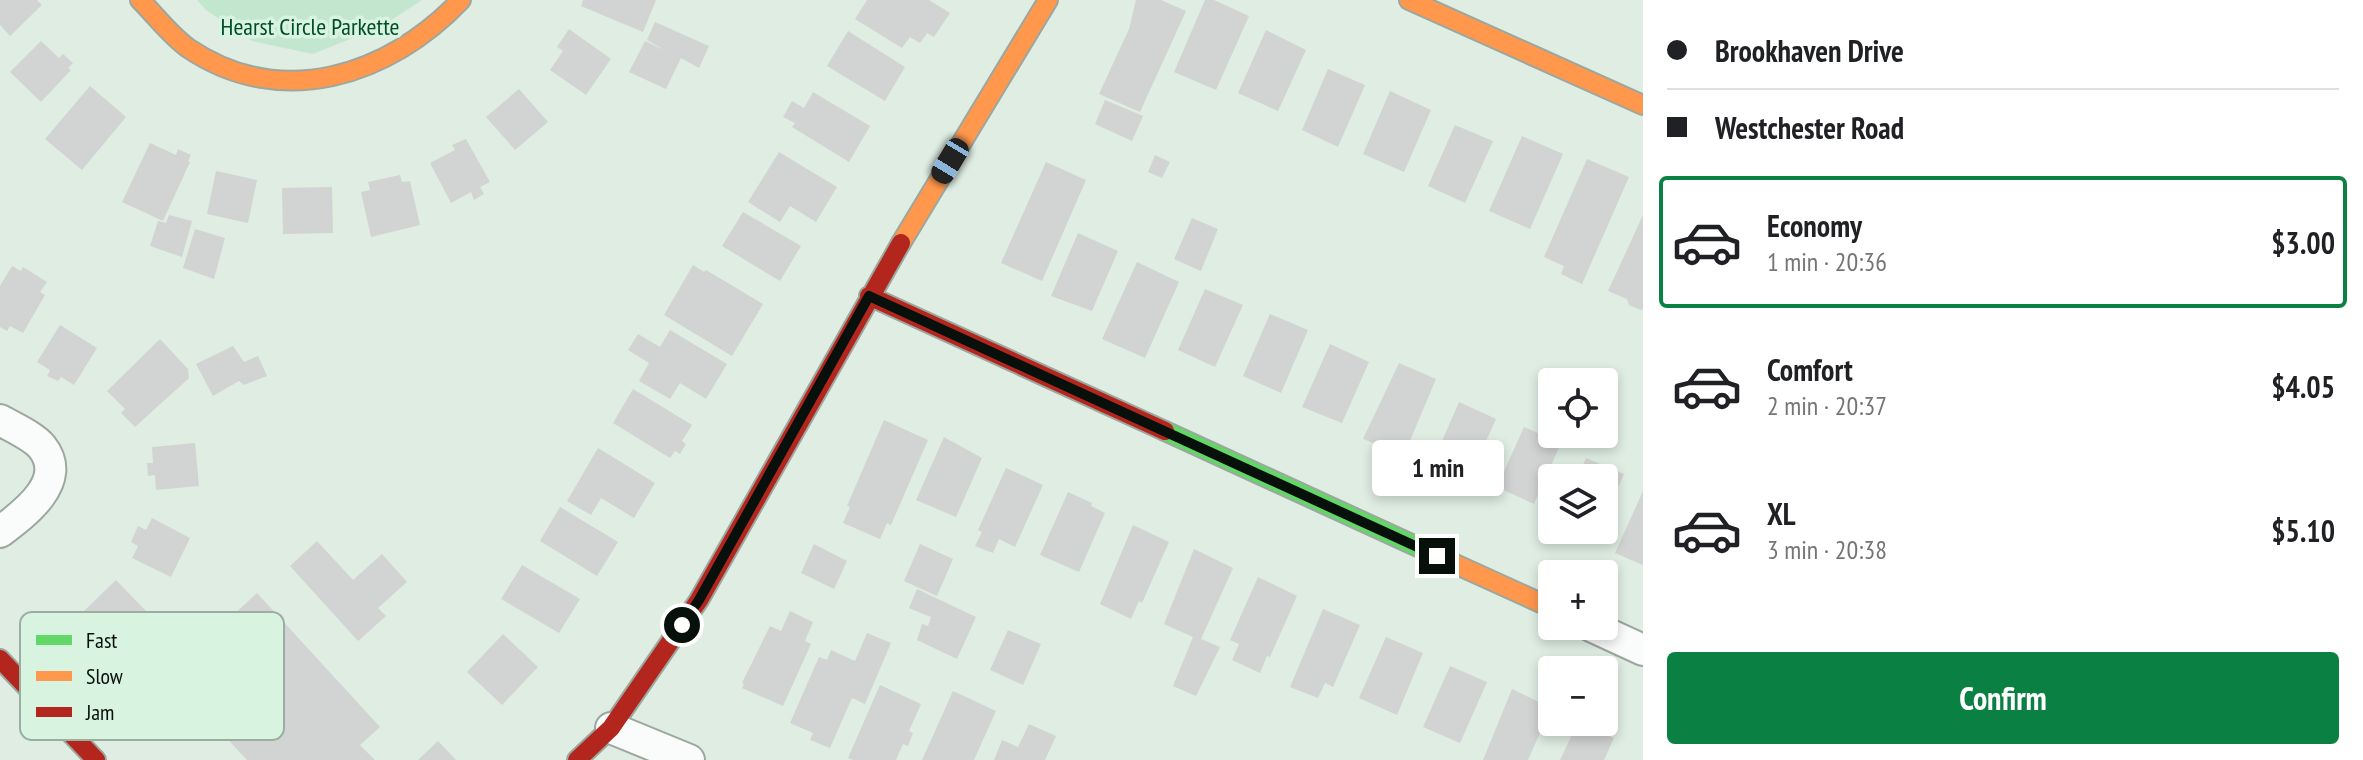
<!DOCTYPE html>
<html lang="en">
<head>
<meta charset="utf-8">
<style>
  :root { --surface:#fff; --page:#f2f2f2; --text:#202124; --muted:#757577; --line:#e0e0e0; --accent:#0b8043 }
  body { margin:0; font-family:"PT Sans Narrow",sans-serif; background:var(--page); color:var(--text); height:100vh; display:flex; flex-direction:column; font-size:30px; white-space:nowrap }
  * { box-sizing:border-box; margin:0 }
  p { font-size:26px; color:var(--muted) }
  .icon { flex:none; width:44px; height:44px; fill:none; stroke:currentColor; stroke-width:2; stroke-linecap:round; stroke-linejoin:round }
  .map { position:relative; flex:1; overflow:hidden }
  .sheet { display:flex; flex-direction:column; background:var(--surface); width:720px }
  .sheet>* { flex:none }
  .guide { display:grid; align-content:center; height:176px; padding:0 24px; background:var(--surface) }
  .tools { position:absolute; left:1538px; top:368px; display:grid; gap:16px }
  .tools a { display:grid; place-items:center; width:80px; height:80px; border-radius:8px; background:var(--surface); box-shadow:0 4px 12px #0003; font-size:40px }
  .end { position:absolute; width:36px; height:36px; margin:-18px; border:10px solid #07100a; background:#fff; box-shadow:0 0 0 4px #fff }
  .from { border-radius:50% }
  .bubble { position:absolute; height:56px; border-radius:8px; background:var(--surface); box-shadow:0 4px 12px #0003; font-size:26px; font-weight:700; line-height:56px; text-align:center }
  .car { position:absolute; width:24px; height:48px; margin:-24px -12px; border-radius:10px; box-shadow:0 0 6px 2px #0007; background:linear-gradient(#222 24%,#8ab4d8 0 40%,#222 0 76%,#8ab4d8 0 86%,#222 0) }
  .guide b { display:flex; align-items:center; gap:28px; height:76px; font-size:30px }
  .guide b+b { border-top:2px solid var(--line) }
  .guide i { width:20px; height:20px; background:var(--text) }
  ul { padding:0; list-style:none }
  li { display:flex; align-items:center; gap:24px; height:132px; margin:0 16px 12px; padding:0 8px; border:4px solid transparent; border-radius:8px }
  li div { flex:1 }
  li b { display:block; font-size:30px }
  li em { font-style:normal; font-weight:700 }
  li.active { border-color:var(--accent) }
  li>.icon { width:72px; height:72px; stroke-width:1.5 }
  .action { display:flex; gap:16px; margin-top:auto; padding:16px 24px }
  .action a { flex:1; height:92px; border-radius:8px; background:var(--accent); color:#fff; font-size:32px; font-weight:700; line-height:92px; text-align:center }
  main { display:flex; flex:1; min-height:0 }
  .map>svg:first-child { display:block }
  .green { fill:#c2e6ce }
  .building { fill:#d1d4d3 }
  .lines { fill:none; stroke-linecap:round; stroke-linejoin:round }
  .street-casing { stroke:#9ca79f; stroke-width:34 }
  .fast-casing { stroke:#9ca79f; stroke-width:22 }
  .slow-casing { stroke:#9ca79f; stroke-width:22 }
  .jam-casing { stroke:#9ca79f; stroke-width:22 }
  .street { stroke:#fafcfb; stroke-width:30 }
  .fast { stroke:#63d668; stroke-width:18 }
  .slow { stroke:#ff974d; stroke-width:18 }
  .jam { stroke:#b3261e; stroke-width:18 }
  .route { stroke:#07100a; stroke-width:10 }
  .labels { text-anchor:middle; stroke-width:7; stroke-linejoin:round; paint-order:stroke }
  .park-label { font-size:24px; fill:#004c29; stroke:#d9f3e1 }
  .key { fill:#d9f3e1; stroke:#9aafa0; stroke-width:2 }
  .key-label { font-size:22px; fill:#07100a }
</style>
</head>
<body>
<main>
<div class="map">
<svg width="1643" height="760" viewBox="0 0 1643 760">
  <rect width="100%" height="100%" fill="#dfede3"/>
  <path class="green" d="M 197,0 L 422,0 L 382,26 L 313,54 L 252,41 L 206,10 Z"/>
  <path class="building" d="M 0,0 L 37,0 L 42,5 L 10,36 L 0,25 Z
    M 583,0 L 656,0 L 643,32 L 581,6 Z
    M 867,0 L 929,0 L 950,13 L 934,37 L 927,33 L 920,43 L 910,37 L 902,48 L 855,19 Z
    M 1136,0 L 1161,0 L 1186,11 L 1140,112 L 1099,94 L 1129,29 Z
    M 1205,0 L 1214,0 L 1249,16 L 1216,90 L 1174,72 Z
    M 655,22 L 709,46 L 699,68 L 681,58 L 666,89 L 629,72 L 645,41 L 664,50 L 647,40 Z
    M 569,29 L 611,59 L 586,95 L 550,70 L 563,51 L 557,47 Z
    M 1266,30 L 1306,50 L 1278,111 L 1238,93 Z
    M 848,31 L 905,67 L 885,101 L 827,66 Z
    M 41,41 L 59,58 L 63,54 L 73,63 L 68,68 L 71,70 L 41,102 L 10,72 Z
    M 1328,69 L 1365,85 L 1338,147 L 1302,130 Z
    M 90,86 L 126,117 L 82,170 L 45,139 Z
    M 519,89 L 548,122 L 515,150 L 486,117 Z
    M 1390,91 L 1431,110 L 1404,172 L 1363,154 Z
    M 813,92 L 870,126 L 849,162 L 792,127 L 795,123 L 783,117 L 792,101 L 804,108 Z
    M 1105,100 L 1143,116 L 1132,141 L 1095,124 Z
    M 1455,125 L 1493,141 L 1465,203 L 1428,186 Z
    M 1522,136 L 1563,154 L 1530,229 L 1489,211 Z
    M 466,139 L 490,182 L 480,187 L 484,194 L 474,200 L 471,192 L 451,203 L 430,163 L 455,150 L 452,145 Z
    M 150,143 L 176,155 L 178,149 L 191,155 L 188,161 L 190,162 L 163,221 L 122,202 Z
    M 779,152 L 837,187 L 816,222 L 790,206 L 780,222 L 748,202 Z
    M 1155,155 L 1170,162 L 1162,178 L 1148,172 Z
    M 1587,159 L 1629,177 L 1582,284 L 1561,274 L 1564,266 L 1544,257 Z
    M 1046,162 L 1086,180 L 1042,281 L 1001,263 Z
    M 216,171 L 257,180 L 248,223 L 207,214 Z
    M 400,175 L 402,182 L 410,181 L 420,225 L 371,237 L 361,192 L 370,190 L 368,182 Z
    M 332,187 L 333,233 L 283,234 L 282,188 Z
    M 743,212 L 801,246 L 780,281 L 722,246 Z
    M 169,215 L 192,221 L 182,257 L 150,246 L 158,221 L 166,223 Z
    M 1643,215 L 1643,309 L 1641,310 L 1629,305 L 1627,299 L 1608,291 Z
    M 1192,218 L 1218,229 L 1201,271 L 1174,259 Z
    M 195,229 L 225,238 L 214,279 L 183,268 Z
    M 1078,233 L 1118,251 L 1092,311 L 1051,296 Z
    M 1137,262 L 1179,282 L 1145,358 L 1102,339 Z
    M 693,265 L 704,272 L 706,270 L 763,304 L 732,356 L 664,315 Z
    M 12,266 L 21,271 L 23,267 L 47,282 L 40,292 L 45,295 L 23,333 L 10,326 L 7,331 L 0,327 L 0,286 Z
    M 1205,289 L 1243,305 L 1215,367 L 1178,350 Z
    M 1270,314 L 1308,330 L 1281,393 L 1243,376 Z
    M 60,325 L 97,348 L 74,385 L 61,377 L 58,381 L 47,376 L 50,370 L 37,362 Z
    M 670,330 L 727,364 L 706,399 L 680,383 L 670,399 L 639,381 L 649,363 L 628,350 L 638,334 L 660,347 Z
    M 160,339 L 188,369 L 189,378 L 135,427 L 121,413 L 125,409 L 107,391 Z
    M 1330,344 L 1369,362 L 1342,423 L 1302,407 Z
    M 233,346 L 244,362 L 258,356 L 267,376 L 244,385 L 239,381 L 213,396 L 196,364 Z
    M 1399,363 L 1436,379 L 1404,455 L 1363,439 Z
    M 633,389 L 692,425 L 682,441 L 686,444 L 680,454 L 675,451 L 670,458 L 613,423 Z
    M 1459,402 L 1496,419 L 1469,479 L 1461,476 L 1458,481 L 1448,477 L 1449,474 L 1437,469 L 1438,466 L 1432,464 Z
    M 884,420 L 928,440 L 891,525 L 887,523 L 880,539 L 843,523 L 850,507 L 847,506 Z
    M 1524,427 L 1561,443 L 1534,504 L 1497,487 Z
    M 944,437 L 982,458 L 956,517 L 916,500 Z
    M 195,443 L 199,486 L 156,490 L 155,475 L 148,476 L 147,463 L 153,463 L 152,447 Z
    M 598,448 L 655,483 L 634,518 L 601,498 L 591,515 L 567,501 Z
    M 1586,458 L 1624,474 L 1604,519 L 1604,478 L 1577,478 Z
    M 1006,468 L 1043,485 L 1015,547 L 999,539 L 993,553 L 975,546 L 982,532 L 978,530 Z
    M 1643,491 L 1643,565 L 1615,553 Z
    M 1068,492 L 1092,503 L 1091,506 L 1105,513 L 1079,572 L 1040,555 Z
    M 560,507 L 618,542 L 597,576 L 540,541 Z
    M 152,518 L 190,538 L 171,577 L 132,558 L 138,546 L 131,542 L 138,526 L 146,530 Z
    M 1133,525 L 1169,542 L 1142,603 L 1139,601 L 1131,619 L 1100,604 Z
    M 317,541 L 353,580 L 382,554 L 407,582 L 378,608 L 386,616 L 358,641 L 290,566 Z
    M 814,544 L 847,561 L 834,589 L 801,573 Z
    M 920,544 L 953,559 L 937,596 L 904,581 Z
    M 1194,549 L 1233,568 L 1201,639 L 1220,647 L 1196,696 L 1173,686 L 1193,637 L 1164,624 Z
    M 522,565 L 580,599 L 559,633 L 501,599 Z
    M 1258,577 L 1297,596 L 1270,657 L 1267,656 L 1260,673 L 1232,660 L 1239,644 L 1230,640 Z
    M 116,580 L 146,611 L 114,642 L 84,611 Z
    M 917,589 L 976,617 L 957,659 L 917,640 L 922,624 L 928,626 L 931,617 L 909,608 Z
    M 257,593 L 380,727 L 360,745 L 375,760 L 247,760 L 168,675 Z
    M 1323,609 L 1360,625 L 1333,687 L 1325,683 L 1318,698 L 1290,687 Z
    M 790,611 L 813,622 L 805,641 L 811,644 L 783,706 L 742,688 L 744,684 L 742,683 L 770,626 L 781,631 Z
    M 1008,630 L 1041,644 L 1023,685 L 990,670 Z
    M 867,633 L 891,643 L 865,704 L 852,698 L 830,748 L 810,740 L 813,733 L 790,723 L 819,657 L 827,660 L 831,650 L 855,661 Z
    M 503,634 L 538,667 L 502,705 L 467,672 Z
    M 1386,637 L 1423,653 L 1397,715 L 1359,698 Z
    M 1450,666 L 1487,682 L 1460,743 L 1423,727 Z
    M 880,685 L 921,704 L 909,731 L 913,733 L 908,746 L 903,744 L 896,760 L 853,760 L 848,758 Z
    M 1512,689 L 1551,708 L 1528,760 L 1483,760 Z
    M 953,691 L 996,711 L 974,760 L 922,760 Z
    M 1578,722 L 1614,738 L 1604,760 L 1560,760 Z
    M 1029,724 L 1056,736 L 1045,760 L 994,760 L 1002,740 L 1018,747 Z
    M 438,741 L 456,760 L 418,760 Z"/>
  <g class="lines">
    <g class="street-casing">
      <path id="street" d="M 0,420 C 12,427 33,436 42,447 C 69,481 24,514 0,532
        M 1591,626 L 1643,650
        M 611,728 L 689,760"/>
    </g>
    <g class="fast-casing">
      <path id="fast" d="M 1165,431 L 1455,564"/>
    </g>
    <g class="slow-casing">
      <path id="slow" d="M 140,0 C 156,16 170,35 188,48 C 281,111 389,76 461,0
        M 1409,0 L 1643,105
        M 901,243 L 1048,0
        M 1455,564 L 1552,608"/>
    </g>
    <g class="jam-casing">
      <path id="jam" d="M 869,296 L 1165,431
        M 0,659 L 96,760
        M 577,760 L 611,728 L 699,600 L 901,243"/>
    </g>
    <use href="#street" class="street"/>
    <use href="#fast" class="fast"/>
    <use href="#slow" class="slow"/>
    <use href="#jam" class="jam"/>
  </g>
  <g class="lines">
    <path class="route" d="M 682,625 L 699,600 L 869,296 L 1437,556"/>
  </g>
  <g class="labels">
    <g class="park-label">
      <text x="310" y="35">Hearst Circle Parkette</text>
    </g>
  </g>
  <rect x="20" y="612" width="264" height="128" rx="12" class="key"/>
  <rect x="36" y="635" width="36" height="10" fill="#63d668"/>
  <rect x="36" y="671" width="36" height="10" fill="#ff974d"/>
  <rect x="36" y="707" width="36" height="10" fill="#b3261e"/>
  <g class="key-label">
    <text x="86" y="648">Fast</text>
    <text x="86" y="684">Slow</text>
    <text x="86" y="720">Jam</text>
  </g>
</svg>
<div class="tools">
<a><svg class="icon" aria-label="locate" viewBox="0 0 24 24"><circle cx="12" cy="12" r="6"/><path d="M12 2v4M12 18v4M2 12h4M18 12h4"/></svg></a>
<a><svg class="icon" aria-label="layers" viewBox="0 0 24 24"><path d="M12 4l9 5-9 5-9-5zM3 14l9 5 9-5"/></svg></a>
<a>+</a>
<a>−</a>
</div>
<i class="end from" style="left:682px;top:625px"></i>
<i class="end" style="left:1437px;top:556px"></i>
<div class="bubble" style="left:1372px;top:440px;width:132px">1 min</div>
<i class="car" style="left:950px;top:161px;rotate:211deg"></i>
</div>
<section class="sheet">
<div class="guide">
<b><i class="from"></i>Brookhaven Drive</b>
<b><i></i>Westchester Road</b>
</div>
<ul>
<li class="active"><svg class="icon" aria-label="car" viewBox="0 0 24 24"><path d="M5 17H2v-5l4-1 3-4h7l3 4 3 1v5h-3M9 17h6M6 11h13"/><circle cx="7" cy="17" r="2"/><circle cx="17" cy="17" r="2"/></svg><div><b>Economy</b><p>1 min · 20:36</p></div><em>$3.00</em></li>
<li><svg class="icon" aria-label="car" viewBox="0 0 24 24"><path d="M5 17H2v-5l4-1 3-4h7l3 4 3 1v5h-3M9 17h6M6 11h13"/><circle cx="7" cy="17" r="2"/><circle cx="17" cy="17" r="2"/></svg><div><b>Comfort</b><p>2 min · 20:37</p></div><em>$4.05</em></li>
<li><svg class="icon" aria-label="car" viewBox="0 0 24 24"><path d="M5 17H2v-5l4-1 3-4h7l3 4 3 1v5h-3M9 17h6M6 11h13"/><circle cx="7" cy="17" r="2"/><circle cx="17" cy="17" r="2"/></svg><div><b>XL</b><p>3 min · 20:38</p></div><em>$5.10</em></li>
</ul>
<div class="action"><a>Confirm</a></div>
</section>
</main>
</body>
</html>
